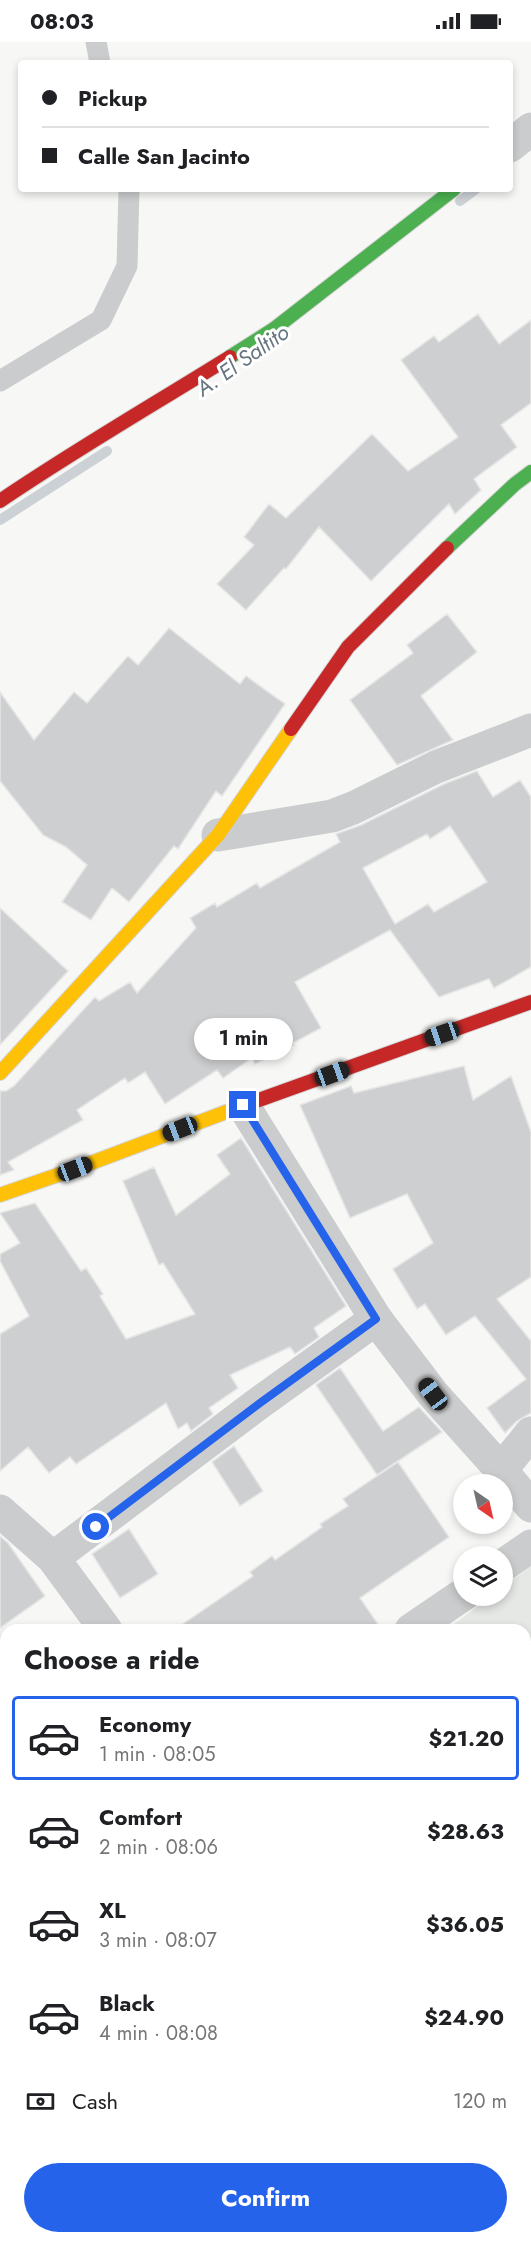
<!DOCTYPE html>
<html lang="en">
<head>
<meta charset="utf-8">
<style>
  :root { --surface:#fff; --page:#f2f2f2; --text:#202124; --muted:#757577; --line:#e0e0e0; --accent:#2563eb }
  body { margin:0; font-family:Jost,sans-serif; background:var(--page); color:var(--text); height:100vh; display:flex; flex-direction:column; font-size:22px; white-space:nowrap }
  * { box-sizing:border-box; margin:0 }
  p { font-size:20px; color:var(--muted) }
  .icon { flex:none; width:33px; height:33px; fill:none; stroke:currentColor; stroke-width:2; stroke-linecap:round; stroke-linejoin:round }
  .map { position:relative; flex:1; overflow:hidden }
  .sheet { position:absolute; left:0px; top:1582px; width:531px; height:620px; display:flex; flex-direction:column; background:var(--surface); border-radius:18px 18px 0 0; box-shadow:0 3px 9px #0003 }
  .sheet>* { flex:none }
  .top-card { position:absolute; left:18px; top:18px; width:495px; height:132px; border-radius:6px; box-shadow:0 3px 9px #0003; display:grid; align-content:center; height:132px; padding:0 24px; background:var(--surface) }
  .needle { width:39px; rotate:146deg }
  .controls { position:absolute; left:453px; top:1432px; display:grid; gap:12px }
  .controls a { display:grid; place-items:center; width:60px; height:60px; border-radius:50%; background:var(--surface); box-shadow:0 3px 9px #0003; font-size:30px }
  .end { position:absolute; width:27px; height:27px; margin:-14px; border:8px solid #2563eb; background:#fff; box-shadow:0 0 0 3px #fff }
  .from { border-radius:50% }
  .bubble { position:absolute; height:42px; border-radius:21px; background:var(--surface); box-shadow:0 3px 9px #0003; font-size:20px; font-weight:700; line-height:42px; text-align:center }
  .car { position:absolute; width:18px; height:36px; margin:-18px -9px; border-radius:8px; box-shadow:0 0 4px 2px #0007; background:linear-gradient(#222 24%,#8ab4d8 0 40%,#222 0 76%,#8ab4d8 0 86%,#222 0) }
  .top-card b { display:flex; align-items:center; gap:21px; height:57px; font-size:22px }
  .top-card b+b { border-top:2px solid var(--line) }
  .top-card i { width:15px; height:15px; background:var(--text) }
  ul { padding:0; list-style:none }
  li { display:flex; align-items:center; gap:18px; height:84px; margin:0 12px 9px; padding:0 12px; border:3px solid transparent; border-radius:6px }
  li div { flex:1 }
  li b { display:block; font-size:22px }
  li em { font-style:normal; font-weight:700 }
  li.on { border-color:var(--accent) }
  li>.icon { width:54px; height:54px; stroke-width:1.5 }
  h2 { padding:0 24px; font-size:27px; line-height:72px }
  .pay { display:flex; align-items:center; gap:15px; height:66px; padding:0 24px; font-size:22px }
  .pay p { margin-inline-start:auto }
  .cta { display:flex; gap:12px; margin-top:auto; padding:12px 24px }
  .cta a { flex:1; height:69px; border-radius:36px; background:var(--accent); color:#fff; font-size:24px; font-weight:700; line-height:69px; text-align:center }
  .status { display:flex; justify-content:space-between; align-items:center; height:42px; padding:0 30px; background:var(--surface); direction:ltr }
  .status svg { height:16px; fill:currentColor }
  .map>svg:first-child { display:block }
  .green { fill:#e5e8e4 }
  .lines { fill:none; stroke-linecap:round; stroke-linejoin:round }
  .stream { stroke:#ccd1d5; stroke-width:10 }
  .building { fill:#cecfd0; stroke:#e6e6e6; stroke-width:1.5; fill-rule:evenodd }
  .fast-casing { stroke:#d4d4d4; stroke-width:16 }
  .slow-casing { stroke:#d4d4d4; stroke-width:16 }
  .jam-casing { stroke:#d4d4d4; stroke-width:16 }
  .lane { stroke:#cbcccd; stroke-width:21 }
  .street { stroke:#cbcccd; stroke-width:33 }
  .fast { stroke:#4caf50; stroke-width:14 }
  .slow { stroke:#ffc107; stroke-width:14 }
  .jam { stroke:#c62828; stroke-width:14 }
  .route { stroke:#2563eb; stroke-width:8 }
  .labels { text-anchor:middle; stroke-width:6; stroke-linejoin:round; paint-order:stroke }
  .water-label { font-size:22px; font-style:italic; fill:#65747f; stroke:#fff }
</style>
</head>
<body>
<div class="status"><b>08:03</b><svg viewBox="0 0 49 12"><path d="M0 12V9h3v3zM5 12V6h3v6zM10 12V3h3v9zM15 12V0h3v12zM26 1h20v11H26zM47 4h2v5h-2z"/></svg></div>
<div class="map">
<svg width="531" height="2201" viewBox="0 0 531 2201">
  <rect width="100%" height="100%" fill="#f7f7f6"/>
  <path class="green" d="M 531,1524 L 531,2199 L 525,2190 L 525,1588 L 446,1588 L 491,1554 L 502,1554 L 503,1545 Z"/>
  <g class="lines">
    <path class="stream" d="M 460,159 L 476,147
      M 0,478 L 107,409"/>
  </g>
  <path class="building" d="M 478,272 L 499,302 L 531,278 L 531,361 L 501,383 L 517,405 L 474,437 L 481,448 L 455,472 L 449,462 L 371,539 L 319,485 L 286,527 L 284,526 L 246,568 L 217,542 L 254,503 L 244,495 L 269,462 L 286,476 L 372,392 L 408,429 L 458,395 L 401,318 L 434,294 L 439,300 Z
    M 447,572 L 477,610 L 421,654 L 453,698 L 397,723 L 350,658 L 413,611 L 407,603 Z
    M 169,586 L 240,642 L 246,634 L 285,662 L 222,754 L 216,749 L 178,807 L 174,804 L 129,860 L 112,846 L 91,878 L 62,860 L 87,823 L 66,805 L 43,793 L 0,739 L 0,650 L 34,698 L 74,650 L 87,661 L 128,614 L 138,623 Z
    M 477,729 L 493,755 L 520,738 L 531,755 L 531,925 L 494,946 L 489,937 L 439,955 L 390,888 L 295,940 L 321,986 L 293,1001 L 294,1003 L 255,1022 L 252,1016 L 223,1036 L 217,1028 L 165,1062 L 145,1030 L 128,1041 L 125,1036 L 77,1068 L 83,1078 L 8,1120 L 14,1128 L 0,1133 L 0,1049 L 6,1049 L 14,1044 L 95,955 L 99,959 L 130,940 L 137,951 L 196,886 L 190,876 L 215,861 L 217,865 L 257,841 L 260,846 L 340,800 L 336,792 L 361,783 L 444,742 ZM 450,784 L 487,840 L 434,870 L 428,862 L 395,882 L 363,826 L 427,792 L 430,797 Z
    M 0,866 L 68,929 L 0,1003 Z
    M 464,1024 L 473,1058 L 511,1034 L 531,1090 L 531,1235 L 497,1257 L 531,1299 L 531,1371 L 517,1379 L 505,1391 L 487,1366 L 526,1337 L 475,1274 L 446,1293 L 425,1262 L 417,1267 L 393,1227 L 433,1201 L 407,1152 L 350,1176 L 300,1063 L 351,1044 L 354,1051 Z
    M 241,1096 L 346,1264 L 314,1286 L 319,1295 L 295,1312 L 290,1305 L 230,1333 L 238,1346 L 209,1366 L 213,1372 L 191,1389 L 187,1381 L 178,1387 L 166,1361 L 76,1422 L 70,1415 L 49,1431 L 28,1405 L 0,1429 L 0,1292 L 29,1274 L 0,1219 L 0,1212 L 20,1201 L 0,1171 L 35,1161 L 81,1229 L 86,1226 L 103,1252 L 100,1254 L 126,1297 L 195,1272 L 163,1221 L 159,1223 L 123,1139 L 154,1125 L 176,1173 L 230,1132 L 217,1113 Z
    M 340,1326 L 383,1389 L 419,1365 L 442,1390 L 377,1433 L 316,1343 Z
    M 234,1404 L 263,1449 L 240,1464 L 212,1420 Z
    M 398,1420 L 449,1495 L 360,1556 L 382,1588 L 174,1588 L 253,1534 L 250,1530 L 272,1514 L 275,1518 L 322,1485 L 320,1482 L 348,1464 L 343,1457 Z
    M 129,1487 L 158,1532 L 120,1556 L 92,1512 Z
    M 0,1494 L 8,1501 L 45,1554 L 0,1586 Z"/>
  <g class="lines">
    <g class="fast-casing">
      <path id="fast" d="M 230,315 L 274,287 L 454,147
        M 447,506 L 515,442 L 531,430"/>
    </g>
    <g class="slow-casing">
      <path id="slow" d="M 0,1031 L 218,793 L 291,687
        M 0,1153 L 75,1127 L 234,1067"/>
    </g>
    <g class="jam-casing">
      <path id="jam" d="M 0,459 C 75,408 153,363 230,315
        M 291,687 L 348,605 L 447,506
        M 234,1067 L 531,960"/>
    </g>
    <path class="lane" d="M 96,0 L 100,21
      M 0,339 L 101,278 L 127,224 L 129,147
      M 7,2201 L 15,2196"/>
    <path class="street" d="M 510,104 L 531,87
      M 218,793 L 332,774 L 353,766 L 436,725 L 531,688
      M 243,1063 L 376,1277 L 433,1352 L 501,1428 L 531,1464
      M 501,1428 L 531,1391
      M 0,1469 L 53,1516 L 106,1588
      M 53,1516 L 259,1361 L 376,1277
      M 502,1524 L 531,1504
      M 411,1588 L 464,1552
      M 0,1902 L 6,1898"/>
    <use href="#fast" class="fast"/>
    <use href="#slow" class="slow"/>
    <use href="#jam" class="jam"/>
  </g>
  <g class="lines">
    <path class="route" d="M 96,1485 L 260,1361 L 376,1277 L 243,1063"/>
  </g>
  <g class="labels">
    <g class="water-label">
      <text transform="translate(242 318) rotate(-35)" y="8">A. El Saltito</text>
    </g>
  </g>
</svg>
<div class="controls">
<a><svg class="needle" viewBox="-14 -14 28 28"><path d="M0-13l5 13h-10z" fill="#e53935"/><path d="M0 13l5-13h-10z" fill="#757577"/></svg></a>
<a><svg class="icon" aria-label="layers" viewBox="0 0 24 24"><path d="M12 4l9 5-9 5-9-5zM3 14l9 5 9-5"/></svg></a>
</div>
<i class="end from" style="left:96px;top:1485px"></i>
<i class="end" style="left:243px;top:1063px"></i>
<div class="bubble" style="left:194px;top:976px;width:99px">1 min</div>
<i class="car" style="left:442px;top:992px;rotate:251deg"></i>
<i class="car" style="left:332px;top:1032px;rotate:70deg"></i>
<i class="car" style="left:180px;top:1087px;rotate:249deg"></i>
<i class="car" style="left:75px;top:1127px;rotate:69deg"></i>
<i class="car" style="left:433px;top:1352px;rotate:323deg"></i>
<div class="top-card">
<b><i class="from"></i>Pickup</b>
<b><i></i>Calle San Jacinto</b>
</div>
<section class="sheet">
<h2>Choose a ride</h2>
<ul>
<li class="on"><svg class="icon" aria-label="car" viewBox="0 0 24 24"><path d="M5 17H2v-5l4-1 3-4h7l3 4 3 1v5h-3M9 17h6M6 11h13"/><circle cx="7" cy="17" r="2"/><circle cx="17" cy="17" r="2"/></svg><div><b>Economy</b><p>1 min · 08:05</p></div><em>$21.20</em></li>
<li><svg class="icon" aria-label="car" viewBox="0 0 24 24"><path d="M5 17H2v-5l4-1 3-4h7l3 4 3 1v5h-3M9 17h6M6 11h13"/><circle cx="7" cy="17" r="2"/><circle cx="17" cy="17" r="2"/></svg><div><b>Comfort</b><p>2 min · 08:06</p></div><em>$28.63</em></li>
<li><svg class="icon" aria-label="car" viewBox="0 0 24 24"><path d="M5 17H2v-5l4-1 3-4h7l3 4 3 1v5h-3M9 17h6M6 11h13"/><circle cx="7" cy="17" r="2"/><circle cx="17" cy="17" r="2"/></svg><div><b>XL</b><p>3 min · 08:07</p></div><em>$36.05</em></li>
<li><svg class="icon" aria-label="car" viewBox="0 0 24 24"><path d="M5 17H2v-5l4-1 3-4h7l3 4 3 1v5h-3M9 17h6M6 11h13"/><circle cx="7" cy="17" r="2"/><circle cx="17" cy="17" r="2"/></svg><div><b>Black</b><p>4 min · 08:08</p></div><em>$24.90</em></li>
</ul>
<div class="pay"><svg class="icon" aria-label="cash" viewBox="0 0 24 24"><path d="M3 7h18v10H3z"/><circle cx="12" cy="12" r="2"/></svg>Cash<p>120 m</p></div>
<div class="cta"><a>Confirm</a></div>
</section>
</div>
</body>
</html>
